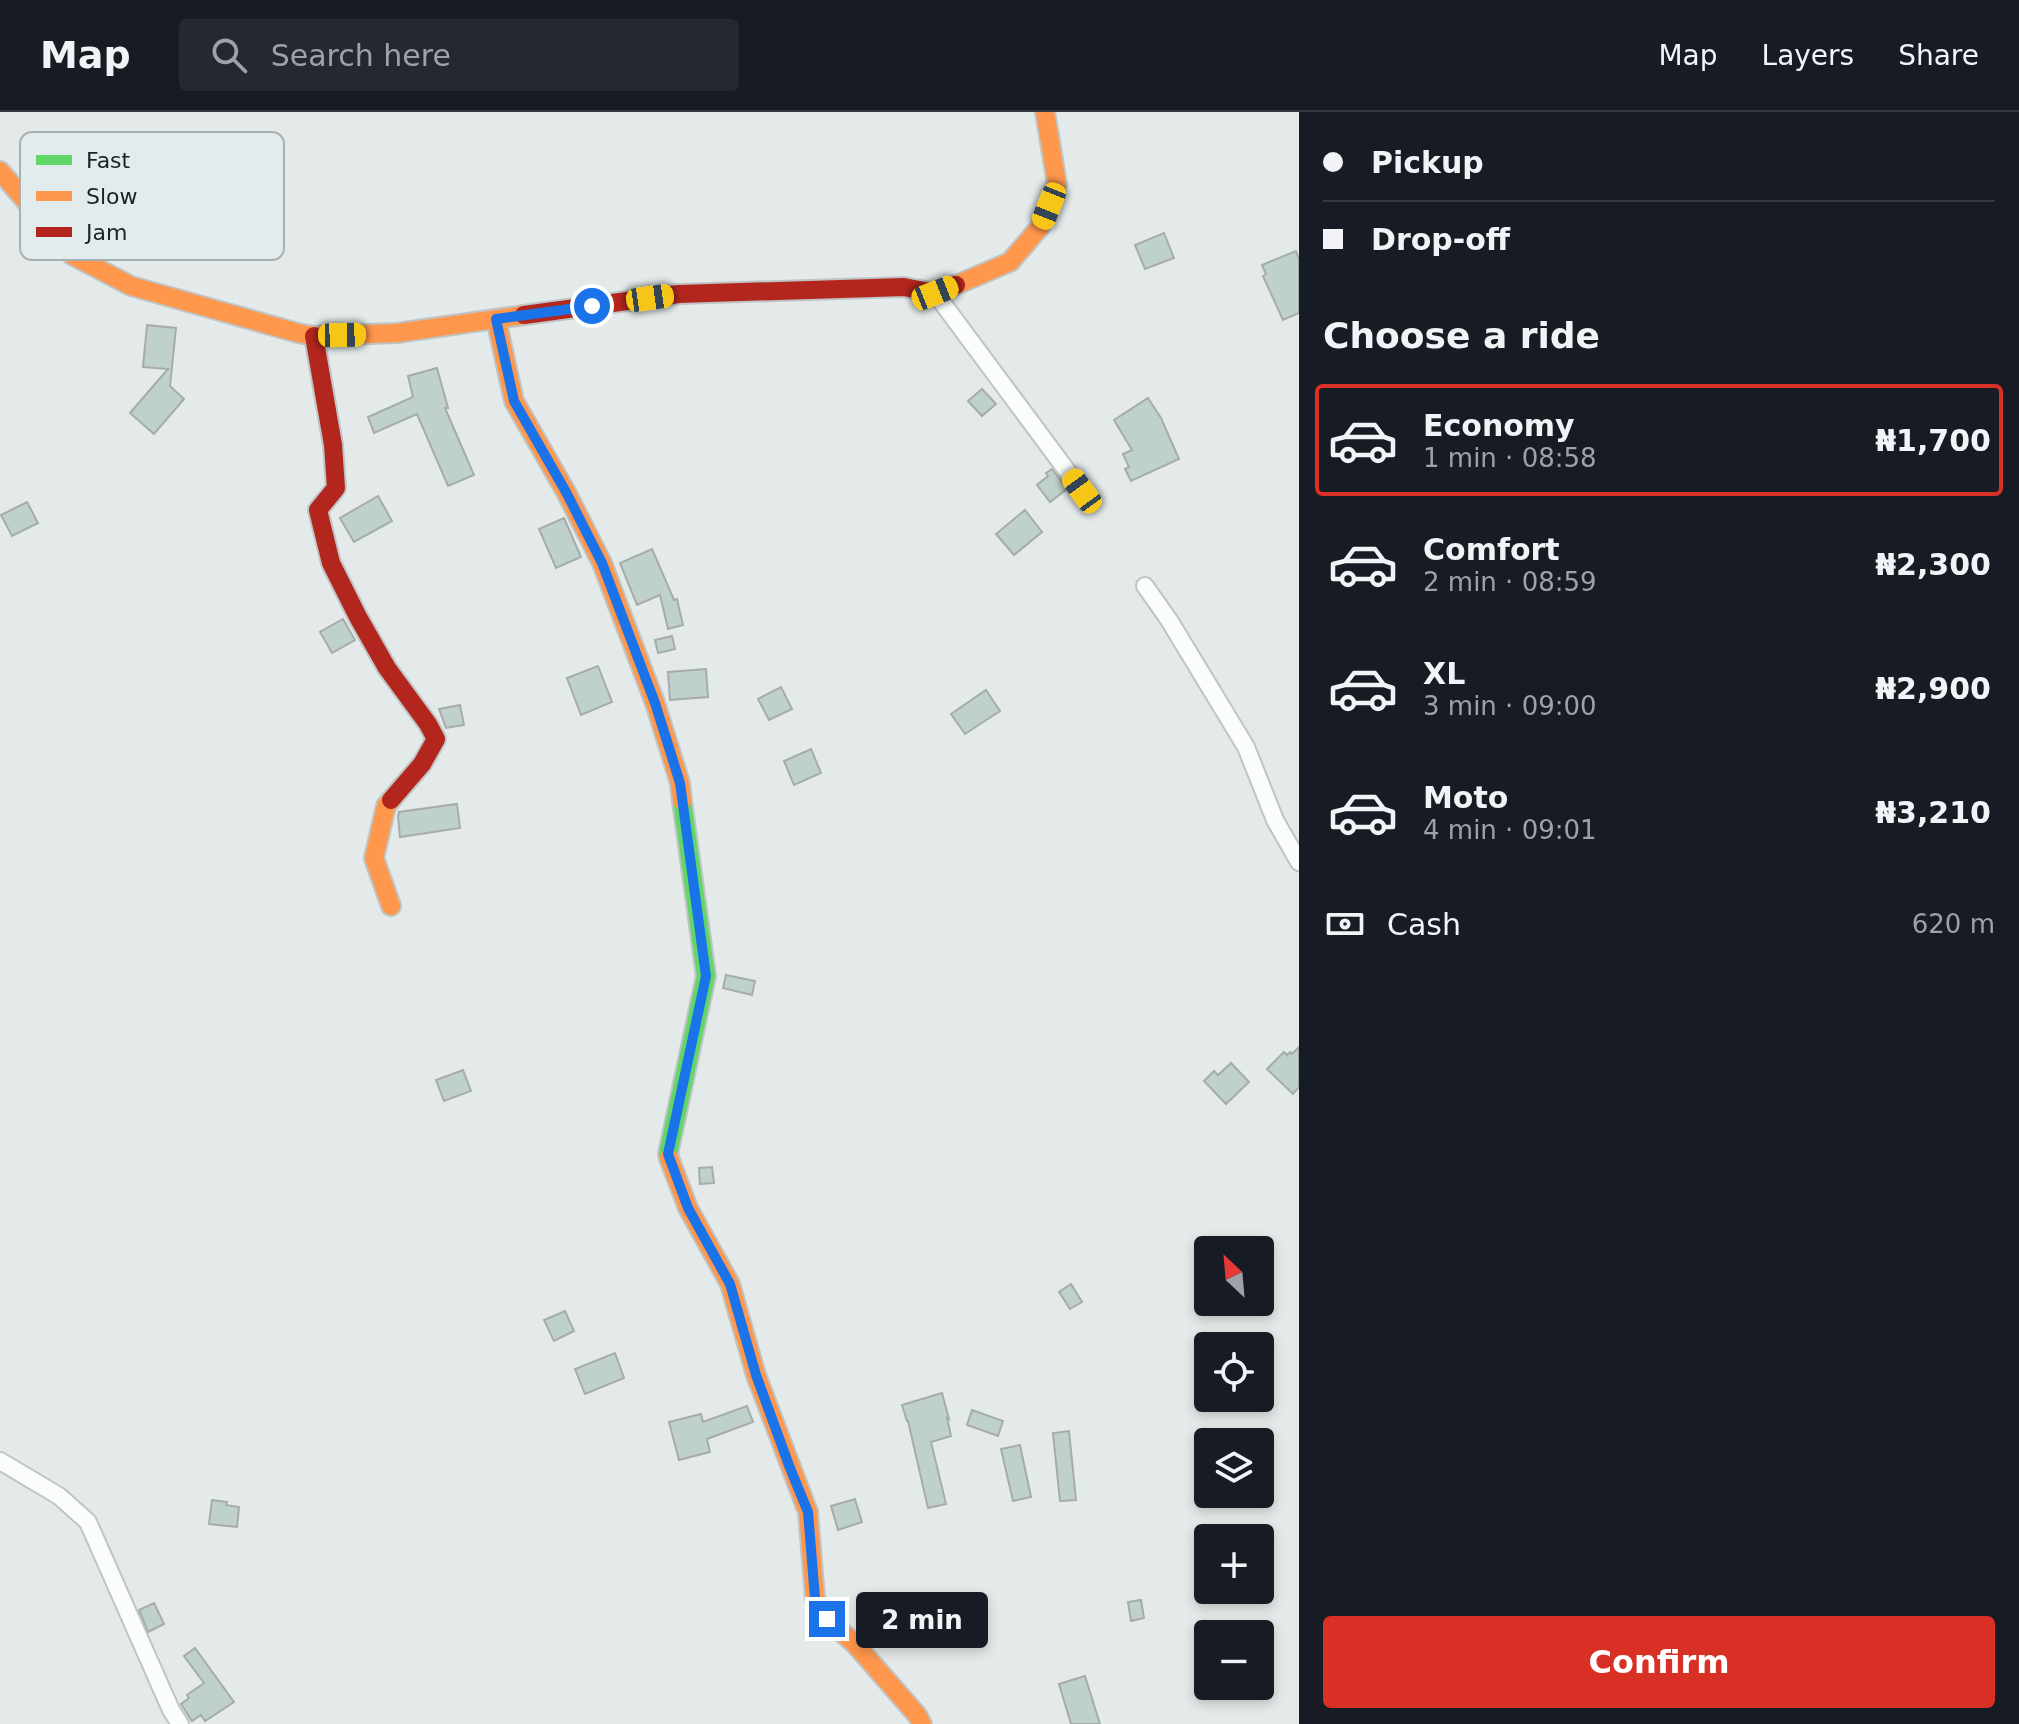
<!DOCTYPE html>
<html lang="en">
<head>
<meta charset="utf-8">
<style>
  :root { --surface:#171b24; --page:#242831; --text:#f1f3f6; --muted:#9ea1a6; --line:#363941; --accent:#d93025 }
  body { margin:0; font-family:"DejaVu Sans",sans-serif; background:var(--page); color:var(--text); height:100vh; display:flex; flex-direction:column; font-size:30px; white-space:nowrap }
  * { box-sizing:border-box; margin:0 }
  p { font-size:26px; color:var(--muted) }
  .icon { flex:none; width:44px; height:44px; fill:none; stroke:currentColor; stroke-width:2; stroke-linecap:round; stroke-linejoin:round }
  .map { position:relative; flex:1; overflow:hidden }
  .panel { display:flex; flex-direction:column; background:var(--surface); width:720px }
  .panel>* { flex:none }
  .hud { display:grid; align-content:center; height:176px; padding:0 24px; background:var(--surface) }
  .needle { width:52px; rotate:334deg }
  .tools { position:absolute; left:1194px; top:1124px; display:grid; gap:16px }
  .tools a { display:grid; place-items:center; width:80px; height:80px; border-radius:8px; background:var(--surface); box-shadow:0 4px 12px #0003; font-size:40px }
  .end { position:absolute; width:36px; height:36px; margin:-18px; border:10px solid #1a73e8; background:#fff; box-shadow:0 0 0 4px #fff }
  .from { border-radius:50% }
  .bubble { position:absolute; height:56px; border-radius:8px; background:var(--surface); box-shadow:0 4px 12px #0003; font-size:26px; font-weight:700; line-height:56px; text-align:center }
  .car { position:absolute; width:24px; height:48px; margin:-24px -12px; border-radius:10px; box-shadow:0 0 6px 2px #0007; background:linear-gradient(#f5c518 24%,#345 0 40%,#f5c518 0 76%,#345 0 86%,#f5c518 0) }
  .hud b { display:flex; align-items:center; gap:28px; height:76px; font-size:30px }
  .hud b+b { border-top:2px solid var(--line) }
  .hud i { width:20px; height:20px; background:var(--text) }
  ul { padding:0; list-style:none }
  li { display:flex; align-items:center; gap:24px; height:112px; margin:0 16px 12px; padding:0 8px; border:4px solid transparent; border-radius:8px }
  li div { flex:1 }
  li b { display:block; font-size:30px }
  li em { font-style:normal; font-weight:700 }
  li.selected { border-color:var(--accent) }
  li>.icon { width:72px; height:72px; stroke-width:1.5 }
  h2 { padding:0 24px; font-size:36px; line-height:96px }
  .pay { display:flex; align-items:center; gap:20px; height:88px; padding:0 24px; font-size:30px }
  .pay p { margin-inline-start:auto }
  .primary-button { display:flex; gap:16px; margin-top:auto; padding:16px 24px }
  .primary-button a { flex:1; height:92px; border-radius:8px; background:var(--accent); color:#fff; font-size:32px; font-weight:700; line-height:92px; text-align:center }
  header { display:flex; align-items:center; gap:48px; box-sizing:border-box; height:112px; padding:0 40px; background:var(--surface); border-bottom:2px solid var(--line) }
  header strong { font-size:38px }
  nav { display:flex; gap:44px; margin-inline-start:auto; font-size:28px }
  .search { width:560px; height:72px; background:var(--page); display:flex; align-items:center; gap:20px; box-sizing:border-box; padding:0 28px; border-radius:8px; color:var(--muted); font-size:30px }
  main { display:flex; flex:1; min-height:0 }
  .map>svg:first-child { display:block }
  .building { fill:#bfd1cc; stroke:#a7abaa; stroke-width:2 }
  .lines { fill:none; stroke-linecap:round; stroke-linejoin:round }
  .street-casing { stroke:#bfc4c4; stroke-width:20 }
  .fast-casing { stroke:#bfc4c4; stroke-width:22 }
  .slow-casing { stroke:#bfc4c4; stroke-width:22 }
  .jam-casing { stroke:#bfc4c4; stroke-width:22 }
  .street { stroke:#fbfcfc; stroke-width:16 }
  .fast { stroke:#63d668; stroke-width:18 }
  .slow { stroke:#ff974d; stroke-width:18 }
  .jam { stroke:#b3261e; stroke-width:18 }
  .route { stroke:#1a73e8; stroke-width:10 }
  .key { fill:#e2ecec; stroke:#a7afaf; stroke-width:2 }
  .key-label { font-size:22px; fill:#1e2222 }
</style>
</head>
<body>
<header>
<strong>Map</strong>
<div class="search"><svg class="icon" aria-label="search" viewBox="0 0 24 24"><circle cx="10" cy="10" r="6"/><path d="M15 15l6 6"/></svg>Search here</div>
<nav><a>Map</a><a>Layers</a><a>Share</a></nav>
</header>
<main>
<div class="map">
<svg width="1299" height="1612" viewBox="0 0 1299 1612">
  <rect width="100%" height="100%" fill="#e4eaea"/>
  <path class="building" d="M 1164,121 L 1174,146 L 1145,157 L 1135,133 Z
    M 1296,139 L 1299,147 L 1299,201 L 1283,208 L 1263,164 L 1266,162 L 1262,153 Z
    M 147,213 L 176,216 L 170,274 L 184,287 L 154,322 L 130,301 L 168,257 L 143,255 Z
    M 437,256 L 448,296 L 445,296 L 474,363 L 448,374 L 417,302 L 374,321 L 368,305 L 413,285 L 408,264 Z
    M 982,277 L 996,292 L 982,304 L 968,289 Z
    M 1148,286 L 1161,306 L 1179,347 L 1131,369 L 1125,357 L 1129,355 L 1123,342 L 1132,338 L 1114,308 Z
    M 1052,357 L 1067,377 L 1050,390 L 1037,373 L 1048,364 L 1046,361 Z
    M 378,384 L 392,409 L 354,430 L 340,406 Z
    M 27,390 L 38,411 L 12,424 L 1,403 Z
    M 1025,398 L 1042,420 L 1014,443 L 996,422 Z
    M 564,406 L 581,445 L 556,456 L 539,417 Z
    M 652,437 L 674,488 L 677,487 L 683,513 L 668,517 L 660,483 L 637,493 L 620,451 Z
    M 343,507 L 355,528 L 332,541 L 320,520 Z
    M 672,524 L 675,537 L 658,541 L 655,528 Z
    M 598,554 L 612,590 L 581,603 L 567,566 Z
    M 706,557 L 708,585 L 670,588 L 668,560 Z
    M 781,575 L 792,597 L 769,608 L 758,587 Z
    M 986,578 L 1000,599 L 965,622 L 951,602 Z
    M 460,593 L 464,613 L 446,616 L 439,597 Z
    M 811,637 L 821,661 L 794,673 L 784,649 Z
    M 457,692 L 460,716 L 400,725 L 398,705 L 399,700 Z
    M 726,863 L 755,869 L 752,883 L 723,876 Z
    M 1299,935 L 1299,975 L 1293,982 L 1267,957 L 1284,940 L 1287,943 L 1290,940 L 1292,942 Z
    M 1231,951 L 1249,970 L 1226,992 L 1204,969 L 1214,959 L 1218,963 Z
    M 463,958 L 471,979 L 444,989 L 436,968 Z
    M 712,1055 L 714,1071 L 700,1072 L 699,1056 Z
    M 1071,1172 L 1082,1190 L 1070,1197 L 1059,1180 Z
    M 565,1199 L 574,1219 L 554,1229 L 544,1208 Z
    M 615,1241 L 624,1266 L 585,1282 L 575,1257 Z
    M 942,1281 L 949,1307 L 947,1306 L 951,1324 L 931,1330 L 946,1392 L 928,1396 L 908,1309 L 907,1309 L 902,1293 Z
    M 747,1294 L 753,1310 L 707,1327 L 710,1340 L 679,1348 L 669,1310 L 701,1302 L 703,1310 Z
    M 972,1298 L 1003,1309 L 998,1324 L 967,1313 Z
    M 1069,1319 L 1076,1388 L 1060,1389 L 1053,1321 Z
    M 1020,1333 L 1031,1385 L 1013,1389 L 1001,1337 Z
    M 855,1387 L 862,1410 L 838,1418 L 831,1394 Z
    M 212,1388 L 227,1390 L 226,1393 L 239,1395 L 237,1415 L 209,1412 Z
    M 1141,1488 L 1144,1506 L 1131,1509 L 1128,1490 Z
    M 154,1491 L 164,1512 L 148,1520 L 139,1498 Z
    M 195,1536 L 234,1590 L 205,1609 L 201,1603 L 192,1609 L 181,1592 L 189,1586 L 187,1583 L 204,1571 L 184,1544 Z
    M 1085,1564 L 1100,1612 L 1071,1612 L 1059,1572 Z"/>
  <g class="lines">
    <g class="street-casing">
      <path id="street" d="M 935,181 L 1082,379
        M 1145,474 L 1169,508 L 1246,635 L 1275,708 L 1299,750
        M 0,1349 L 59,1384 L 88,1410 L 171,1598 L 180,1612"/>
    </g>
    <g class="fast-casing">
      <path id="fast" d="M 669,1046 L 668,1042 L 706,864 L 682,689"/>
    </g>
    <g class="slow-casing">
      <path id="slow" d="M 0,59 L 72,143 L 131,174 L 298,221 L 314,224 L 397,221 L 524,203
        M 956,173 L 1010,150 L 1040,115 L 1057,72 L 1045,0
        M 496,207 L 514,289 L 566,380 L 602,451 L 655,591 L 680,671 L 682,689
        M 391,794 L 374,746 L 386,694 L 391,688
        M 669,1046 L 688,1096 L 730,1172 L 756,1263 L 808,1400 L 815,1486 L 827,1507 L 855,1532 L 917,1603 L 922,1612"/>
    </g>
    <g class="jam-casing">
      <path id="jam" d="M 524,203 L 679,182 L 904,175 L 935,181 L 956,173
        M 314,224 L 333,333 L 336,376 L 318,398 L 331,451 L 358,505 L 387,556 L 428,612 L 436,627 L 422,652 L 391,688"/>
    </g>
    <use href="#street" class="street"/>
    <use href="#fast" class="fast"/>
    <use href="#slow" class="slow"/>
    <use href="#jam" class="jam"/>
  </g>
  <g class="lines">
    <path class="route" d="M 592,194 L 496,207 L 514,289 L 566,380 L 602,451 L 655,591 L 680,671 L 706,864 L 668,1042 L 688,1096 L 730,1172 L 756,1263 L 790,1356 L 808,1400 L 815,1486 L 827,1507"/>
  </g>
  <rect x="20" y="20" width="264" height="128" rx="12" class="key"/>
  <rect x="36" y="43" width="36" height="10" fill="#63d668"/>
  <rect x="36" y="79" width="36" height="10" fill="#ff974d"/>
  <rect x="36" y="115" width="36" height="10" fill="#b3261e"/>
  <g class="key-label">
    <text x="86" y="56">Fast</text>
    <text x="86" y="92">Slow</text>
    <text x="86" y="128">Jam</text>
  </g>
</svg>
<div class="tools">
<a><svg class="needle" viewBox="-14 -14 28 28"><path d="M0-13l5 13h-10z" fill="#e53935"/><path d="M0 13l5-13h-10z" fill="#9ea1a6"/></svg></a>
<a><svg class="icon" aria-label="locate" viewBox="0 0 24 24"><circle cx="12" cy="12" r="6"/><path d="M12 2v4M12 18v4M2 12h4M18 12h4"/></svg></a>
<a><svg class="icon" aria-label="layers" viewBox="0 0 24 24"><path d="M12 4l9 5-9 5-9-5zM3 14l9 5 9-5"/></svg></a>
<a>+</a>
<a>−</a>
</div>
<i class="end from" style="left:592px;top:194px"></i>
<i class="end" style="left:827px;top:1507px"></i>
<div class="bubble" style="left:856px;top:1480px;width:132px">2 min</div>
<i class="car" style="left:1049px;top:94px;rotate:202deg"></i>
<i class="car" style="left:935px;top:181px;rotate:68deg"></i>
<i class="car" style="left:650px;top:186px;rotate:82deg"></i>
<i class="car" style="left:342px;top:223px;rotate:89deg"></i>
<i class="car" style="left:1082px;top:379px;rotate:324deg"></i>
</div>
<section class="panel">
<div class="hud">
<b><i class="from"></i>Pickup</b>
<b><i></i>Drop-off</b>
</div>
<h2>Choose a ride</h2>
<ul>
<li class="selected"><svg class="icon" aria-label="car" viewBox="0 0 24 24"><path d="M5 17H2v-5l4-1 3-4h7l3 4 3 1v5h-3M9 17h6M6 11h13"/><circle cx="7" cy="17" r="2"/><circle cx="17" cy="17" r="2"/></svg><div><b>Economy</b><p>1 min · 08:58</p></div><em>₦1,700</em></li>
<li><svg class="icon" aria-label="car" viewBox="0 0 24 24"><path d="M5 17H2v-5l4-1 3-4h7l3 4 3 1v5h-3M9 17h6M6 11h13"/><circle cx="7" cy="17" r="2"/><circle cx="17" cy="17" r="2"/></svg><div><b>Comfort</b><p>2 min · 08:59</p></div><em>₦2,300</em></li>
<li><svg class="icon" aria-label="car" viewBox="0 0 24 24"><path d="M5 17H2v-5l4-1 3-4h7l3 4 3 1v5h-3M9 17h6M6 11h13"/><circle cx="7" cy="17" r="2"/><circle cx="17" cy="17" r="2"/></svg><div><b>XL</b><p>3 min · 09:00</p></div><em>₦2,900</em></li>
<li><svg class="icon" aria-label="car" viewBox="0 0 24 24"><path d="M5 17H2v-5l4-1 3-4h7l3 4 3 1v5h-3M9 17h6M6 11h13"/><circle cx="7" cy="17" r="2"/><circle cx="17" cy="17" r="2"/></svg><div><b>Moto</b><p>4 min · 09:01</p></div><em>₦3,210</em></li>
</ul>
<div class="pay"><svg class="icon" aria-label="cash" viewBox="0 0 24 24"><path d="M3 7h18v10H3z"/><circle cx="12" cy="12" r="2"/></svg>Cash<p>620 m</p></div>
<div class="primary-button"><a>Confirm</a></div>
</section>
</main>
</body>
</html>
